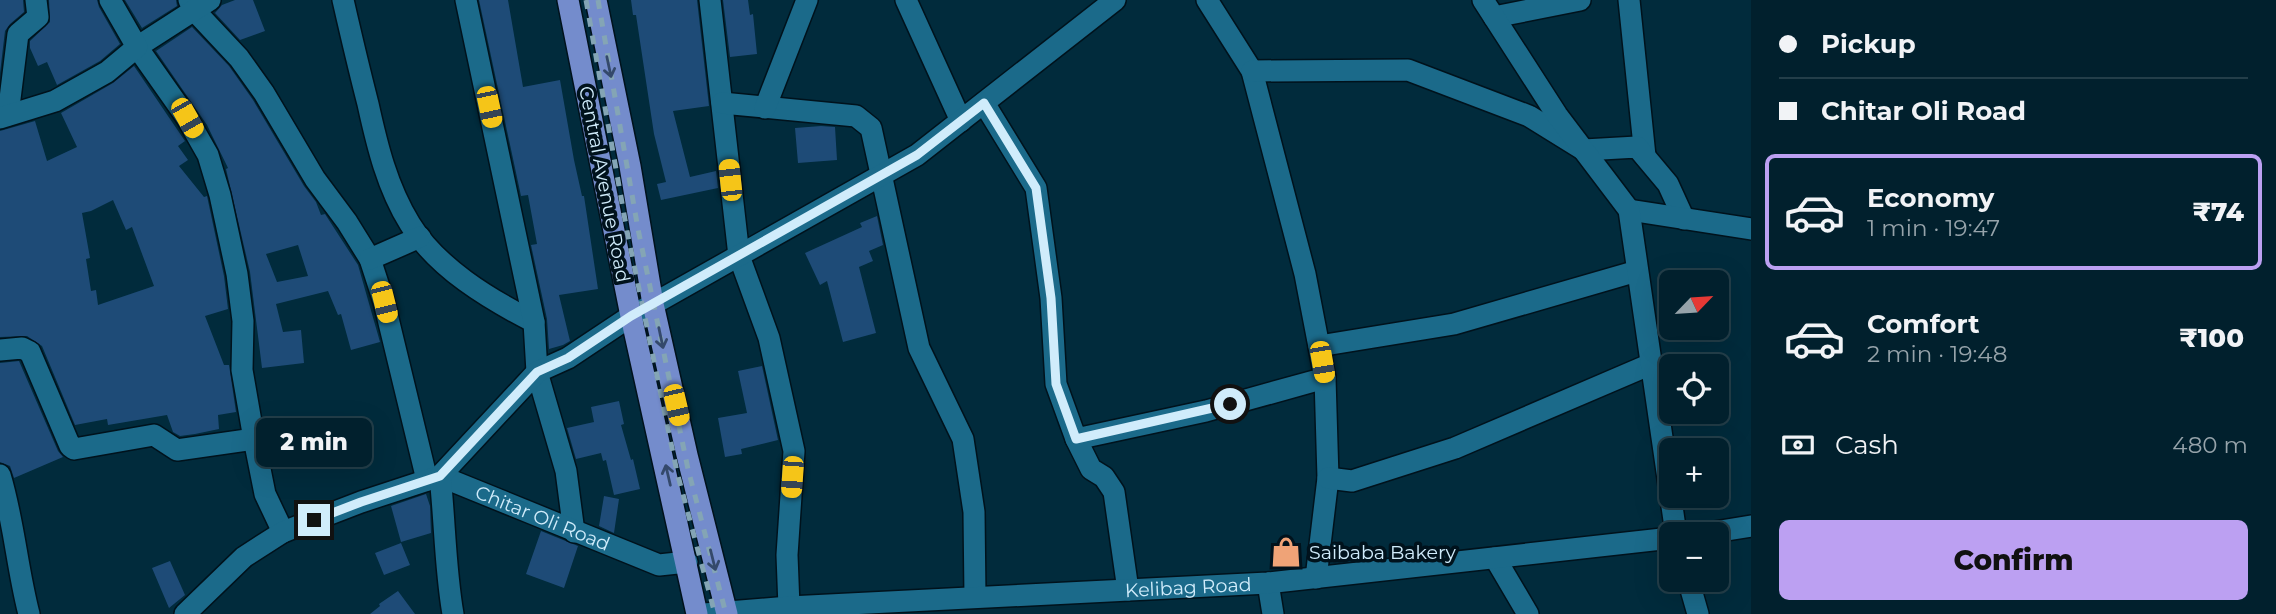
<!DOCTYPE html>
<html lang="en">
<head>
<meta charset="utf-8">
<style>
  :root { --surface:#01202d; --page:#0b2835; --text:#f1f3f6; --muted:#96a3aa; --line:#233e49; --accent:#bca0f2 }
  body { margin:0; font-family:Montserrat,sans-serif; background:var(--page); color:var(--text); height:100vh; display:flex; flex-direction:column; font-size:26px; white-space:nowrap }
  * { box-sizing:border-box; margin:0 }
  p { font-size:23px; color:var(--muted) }
  .icon { flex:none; width:38px; height:38px; fill:none; stroke:currentColor; stroke-width:2; stroke-linecap:round; stroke-linejoin:round }
  .map { position:relative; flex:1; overflow:hidden }
  .sheet { display:flex; flex-direction:column; background:var(--surface); width:525px }
  .sheet>* { flex:none }
  .hud { display:grid; align-content:center; height:154px; padding:0 28px; background:var(--surface) }
  .needle { width:46px; rotate:65deg }
  .buttons { position:absolute; left:1659px; top:270px; display:grid; gap:14px }
  .buttons a { display:grid; place-items:center; width:70px; height:70px; border-radius:10px; background:var(--surface); box-shadow:0 7px 28px #0002,0 0 0 2px var(--line); font-size:35px }
  .end { position:absolute; width:32px; height:32px; margin:-16px; border:9px solid #d0ecfb; background:#111; box-shadow:0 0 0 4px #111 }
  .from { border-radius:50% }
  .bubble { position:absolute; height:49px; border-radius:10px; background:var(--surface); box-shadow:0 7px 28px #0002,0 0 0 2px var(--line); font-size:23px; font-weight:800; line-height:49px; text-align:center }
  .car { position:absolute; width:21px; height:42px; margin:-21px -10px; border-radius:9px; box-shadow:0 0 5px 2px #0007; background:linear-gradient(#f5c518 24%,#345 0 40%,#f5c518 0 76%,#345 0 86%,#f5c518 0) }
  .hud b { display:flex; align-items:center; gap:24px; height:66px; font-size:26px }
  .hud b+b { border-top:2px solid var(--line) }
  .hud i { width:18px; height:18px; background:var(--text) }
  ul { padding:0; list-style:none }
  li { display:flex; align-items:center; gap:21px; height:116px; margin:0 14px 10px; padding:0 14px; border:4px solid transparent; border-radius:10px }
  li div { flex:1 }
  li b { display:block; font-size:26px }
  li em { font-style:normal; font-weight:800 }
  li.selected { border-color:var(--accent) }
  li>.icon { width:63px; height:63px; stroke-width:1.5 }
  .pay { display:flex; align-items:center; gap:18px; height:77px; padding:0 28px; font-size:26px }
  .pay p { margin-inline-start:auto }
  .action { display:flex; gap:14px; margin-top:auto; padding:14px 28px }
  .action a { flex:1; height:80px; border-radius:10px; background:var(--accent); color:#111; font-size:28px; font-weight:800; line-height:80px; text-align:center }
  main { display:flex; flex:1; min-height:0 }
  .map>svg:first-child { display:block }
  .building { fill:#1e4b77; fill-rule:evenodd }
  .lines { fill:none; stroke-linecap:round; stroke-linejoin:round }
  .street-casing { stroke:#00121c; stroke-width:24 }
  .secondary-casing { stroke:#00121c; stroke-width:24 }
  .primary-casing { stroke:#00121c; stroke-width:24 }
  .street { stroke:#1b6a8a; stroke-width:21 }
  .secondary { stroke:#1b6a8a; stroke-width:21 }
  .primary { stroke:#748ccc; stroke-width:21 }
  .rail { stroke:#84a5b5; stroke-width:5; stroke-dasharray:9 9; stroke-linecap:butt }
  .oneway { stroke:#34496b }
  .route { stroke:#d0ecfb; stroke-width:9 }
  .labels { text-anchor:middle; stroke-width:7; stroke-linejoin:round; paint-order:stroke }
  .street-label { font-size:19px; fill:#d0ecfb; stroke:#00121c }
  .poi-label { font-size:19px; fill:#d0ecfb; stroke:#00121c; text-anchor:start }
</style>
</head>
<body>
<main>
<div class="map">
<svg width="1751" height="614" viewBox="0 0 1751 614">
  <rect width="100%" height="100%" fill="#012b3c"/>
  <path class="building" d="M 0,0 L 23,0 L 24,12 L 10,24 L 5,31 L 0,73 Z
    M 49,0 L 97,0 L 99,7 L 120,44 L 100,61 L 57,85 L 47,62 L 38,66 L 30,48 L 30,41 L 50,22 Z
    M 125,0 L 176,0 L 177,6 L 142,28 Z
    M 235,0 L 253,0 L 265,31 L 240,40 L 215,13 L 222,5 Z
    M 479,0 L 508,0 L 523,87 L 560,80 L 574,160 L 582,196 L 584,196 L 598,289 L 559,295 L 570,341 L 563,345 L 549,349 L 547,319 L 531,245 L 537,244 L 528,195 L 521,196 Z
    M 631,0 L 697,0 L 709,106 L 673,111 L 690,177 L 716,171 L 718,188 L 661,200 L 657,184 L 666,182 L 654,134 L 636,15 L 633,15 Z
    M 723,0 L 748,0 L 750,15 L 753,14 L 757,54 L 730,57 Z
    M 192,27 L 229,66 L 253,100 L 304,186 L 316,202 L 321,215 L 325,214 L 358,265 L 380,342 L 351,350 L 341,314 L 338,315 L 328,291 L 276,304 L 283,332 L 301,330 L 304,363 L 262,368 L 250,272 L 226,169 L 228,168 L 207,125 L 156,51 ZM 298,245 L 308,276 L 277,282 L 266,254 Z
    M 134,66 L 185,141 L 178,146 L 188,160 L 179,166 L 204,197 L 207,196 L 224,276 L 228,309 L 205,316 L 224,365 L 229,365 L 236,412 L 218,415 L 219,429 L 195,434 L 180,436 L 173,432 L 167,415 L 108,425 L 107,419 L 75,425 L 42,346 L 27,336 L 0,337 L 0,131 L 35,121 L 47,161 L 77,147 L 61,113 L 113,83 ZM 113,200 L 126,230 L 132,227 L 154,286 L 98,305 L 96,290 L 91,291 L 86,259 L 90,258 L 82,213 L 91,211 Z
    M 821,126 L 835,127 L 837,160 L 798,163 L 795,128 Z
    M 877,216 L 883,245 L 869,251 L 873,261 L 859,267 L 876,333 L 843,342 L 827,281 L 820,285 L 805,253 L 862,227 L 860,223 Z
    M 19,361 L 58,451 L 63,457 L 14,478 L 10,466 L 0,462 L 0,363 Z
    M 762,366 L 778,440 L 741,449 L 742,454 L 725,457 L 718,418 L 747,413 L 738,371 Z
    M 619,401 L 624,424 L 621,425 L 631,460 L 633,459 L 640,489 L 614,495 L 606,460 L 603,461 L 601,453 L 576,459 L 567,428 L 594,422 L 591,407 Z
    M 426,494 L 430,506 L 431,533 L 401,542 L 391,506 Z
    M 604,496 L 619,499 L 614,533 L 599,526 Z
    M 541,531 L 578,546 L 564,588 L 526,574 Z
    M 401,543 L 410,565 L 384,575 L 375,553 Z
    M 170,561 L 185,595 L 169,608 L 152,568 Z
    M 398,591 L 415,614 L 370,614 L 380,606 L 379,604 Z"/>
  <g class="lines">
    <g class="street-casing">
      <g id="street">
        <path d="M 189,0 L 194,10 L 239,58 L 264,93 L 315,179 L 347,222 L 370,259 L 384,302 L 427,480"/>
        <path d="M 210,0 L 137,47 L 187,118 L 208,155 L 220,195 L 237,274 L 243,321 L 242,370 L 254,439 L 265,494 L 283,532"/>
        <path d="M 343,0 C 351,35 359,69 368,104 C 377,145 387,187 410,224 C 437,268 489,299 534,322"/>
        <path d="M 466,0 L 534,322 L 537,372 L 566,471 L 574,532"/>
        <path d="M 710,0 L 739,256 L 769,338 L 794,451 L 787,555 L 789,607"/>
        <path d="M 906,0 L 961,121"/>
        <path d="M 1207,0 L 1252,71 L 1305,274 L 1325,378 L 1328,478 L 1316,578"/>
        <path d="M 1629,0 L 1645,156"/>
        <path d="M 1494,17 L 1580,0"/>
        <path d="M 1252,71 L 1408,70 L 1529,116 L 1584,150 L 1637,147 L 1668,184 L 1684,219"/>
        <path d="M 722,103 L 856,116 L 871,128 L 919,348 L 963,439 L 974,512 L 975,597"/>
        <path d="M 984,103 L 1036,188 L 1051,298 L 1056,384 L 1076,439 L 1206,411 L 1325,378"/>
        <path d="M 765,108 L 807,0"/>
        <path d="M 8,115 L 18,34 L 38,17 L 36,0"/>
        <path d="M 0,118 L 55,101 L 107,72 L 137,47 L 110,0"/>
        <path d="M 1629,210 L 1751,229"/>
        <path d="M 370,259 L 420,237"/>
        <path d="M 1319,346 L 1454,324 L 1637,271"/>
        <path d="M 0,350 L 22,348 L 30,352 L 70,446 L 74,449 L 154,435 L 177,450 L 254,439"/>
        <path d="M 1076,439 L 1091,469 L 1104,477 L 1114,492 L 1128,590"/>
        <path d="M 0,475 C 14,521 17,568 29,614"/>
        <path d="M 1328,478 L 1352,481 L 1455,448 L 1651,364"/>
        <path d="M 1495,558 L 1528,614"/>
        <path d="M 1688,579 L 1698,614"/>
        <path d="M 1268,583 L 1273,614"/>
        <path id="s1" d="M 185,614 L 244,557 L 283,532 L 361,502 L 440,476 L 659,565 L 687,562"/>
        <path d="M 453,614 C 445,568 445,522 440,476 L 537,372 L 568,358 L 631,316"/>
      </g>
    </g>
    <g class="secondary-casing">
      <g id="secondary">
        <path d="M 1483,0 L 1557,115 L 1629,210 L 1676,534"/>
        <path d="M 639,312 L 917,155 L 1115,0"/>
        <path d="M 1702,534 L 1751,526"/>
        <path id="s2" d="M 704,614 L 789,607 L 1268,583 L 1671,538"/>
      </g>
    </g>
    <g class="primary-casing">
      <path id="primary" d="M 568,0 L 631,316 L 697,614
        M 596,0 L 630,166 L 653,304 L 687,455 L 727,614"/>
    </g>
    <use href="#street" class="street"/>
    <use href="#secondary" class="secondary"/>
    <use href="#primary" class="primary"/>
    <path class="rail" d="M 586,0 L 627,231 L 677,472 L 715,614
      M 598,0 L 638,229 L 688,469 L 726,614"/>
  </g>
  <defs><path id="oneway-shaft" d="M-6 0H5M1.5-3L5.5 0L1.5 3" fill="none" stroke-width="1.6" stroke-linecap="round" stroke-linejoin="round" transform="scale(1.75)"/></defs>
  <g class="oneway">
    <use href="#oneway-shaft" transform="translate(609 67) rotate(78)"/>
    <use href="#oneway-shaft" transform="translate(661 338) rotate(78)"/>
    <use href="#oneway-shaft" transform="translate(668 475) rotate(-103)"/>
    <use href="#oneway-shaft" transform="translate(713 560) rotate(76)"/>
  </g>
  <g class="lines">
    <path class="route" d="M 314,520 L 361,502 L 440,476 L 537,372 L 568,358 L 631,316 L 917,155 L 984,103 L 1036,188 L 1051,298 L 1056,384 L 1076,439 L 1230,404"/>
  </g>
  <defs>
    <g id="shop-bare" transform="scale(2.415)"><path d="M-5-2.5h2.3a2.7 3.5 0 0 1 5.4 0H5L5.5 6h-11ZM-1.5-2.5h3a1.5 2.3 0 0 0-3 0Z" fill="#efa377" stroke="#00121c" stroke-width="2.5" paint-order="stroke"/></g>
  </defs>
  <g fill-rule="evenodd">
    <use href="#shop-bare" x="1286" y="552"/>
  </g>
  <g class="labels">
    <g class="street-label">
      <text transform="translate(605 184) rotate(79)" y="7">Central Avenue Road</text>
      <text dy="7" stroke="none"><textPath href="#s1" startOffset="406">Chitar Oli Road</textPath></text>
      <text dy="7" stroke="none"><textPath href="#s2" startOffset="485">Kelibag Road</textPath></text>
    </g>
    <g class="poi-label">
      <text x="1309" y="559">Saibaba Bakery</text>
    </g>
  </g>
</svg>
<div class="buttons">
<a><svg class="needle" viewBox="-14 -14 28 28"><path d="M0-13l5 13h-10z" fill="#e53935"/><path d="M0 13l5-13h-10z" fill="#96a3aa"/></svg></a>
<a><svg class="icon" aria-label="locate" viewBox="0 0 24 24"><circle cx="12" cy="12" r="6"/><path d="M12 2v4M12 18v4M2 12h4M18 12h4"/></svg></a>
<a>+</a>
<a>−</a>
</div>
<i class="end from" style="left:1230px;top:404px"></i>
<i class="end" style="left:314px;top:520px"></i>
<div class="bubble" style="left:256px;top:418px;width:116px">2 min</div>
<i class="car" style="left:489px;top:107px;rotate:168deg"></i>
<i class="car" style="left:187px;top:118px;rotate:150deg"></i>
<i class="car" style="left:730px;top:180px;rotate:354deg"></i>
<i class="car" style="left:384px;top:302px;rotate:166deg"></i>
<i class="car" style="left:1322px;top:362px;rotate:170deg"></i>
<i class="car" style="left:676px;top:405px;rotate:167deg"></i>
<i class="car" style="left:792px;top:477px;rotate:184deg"></i>
</div>
<section class="sheet">
<div class="hud">
<b><i class="from"></i>Pickup</b>
<b><i></i>Chitar Oli Road</b>
</div>
<ul>
<li class="selected"><svg class="icon" aria-label="car" viewBox="0 0 24 24"><path d="M5 17H2v-5l4-1 3-4h7l3 4 3 1v5h-3M9 17h6M6 11h13"/><circle cx="7" cy="17" r="2"/><circle cx="17" cy="17" r="2"/></svg><div><b>Economy</b><p>1 min · 19:47</p></div><em>₹74</em></li>
<li><svg class="icon" aria-label="car" viewBox="0 0 24 24"><path d="M5 17H2v-5l4-1 3-4h7l3 4 3 1v5h-3M9 17h6M6 11h13"/><circle cx="7" cy="17" r="2"/><circle cx="17" cy="17" r="2"/></svg><div><b>Comfort</b><p>2 min · 19:48</p></div><em>₹100</em></li>
</ul>
<div class="pay"><svg class="icon" aria-label="cash" viewBox="0 0 24 24"><path d="M3 7h18v10H3z"/><circle cx="12" cy="12" r="2"/></svg>Cash<p>480 m</p></div>
<div class="action"><a>Confirm</a></div>
</section>
</main>
</body>
</html>
